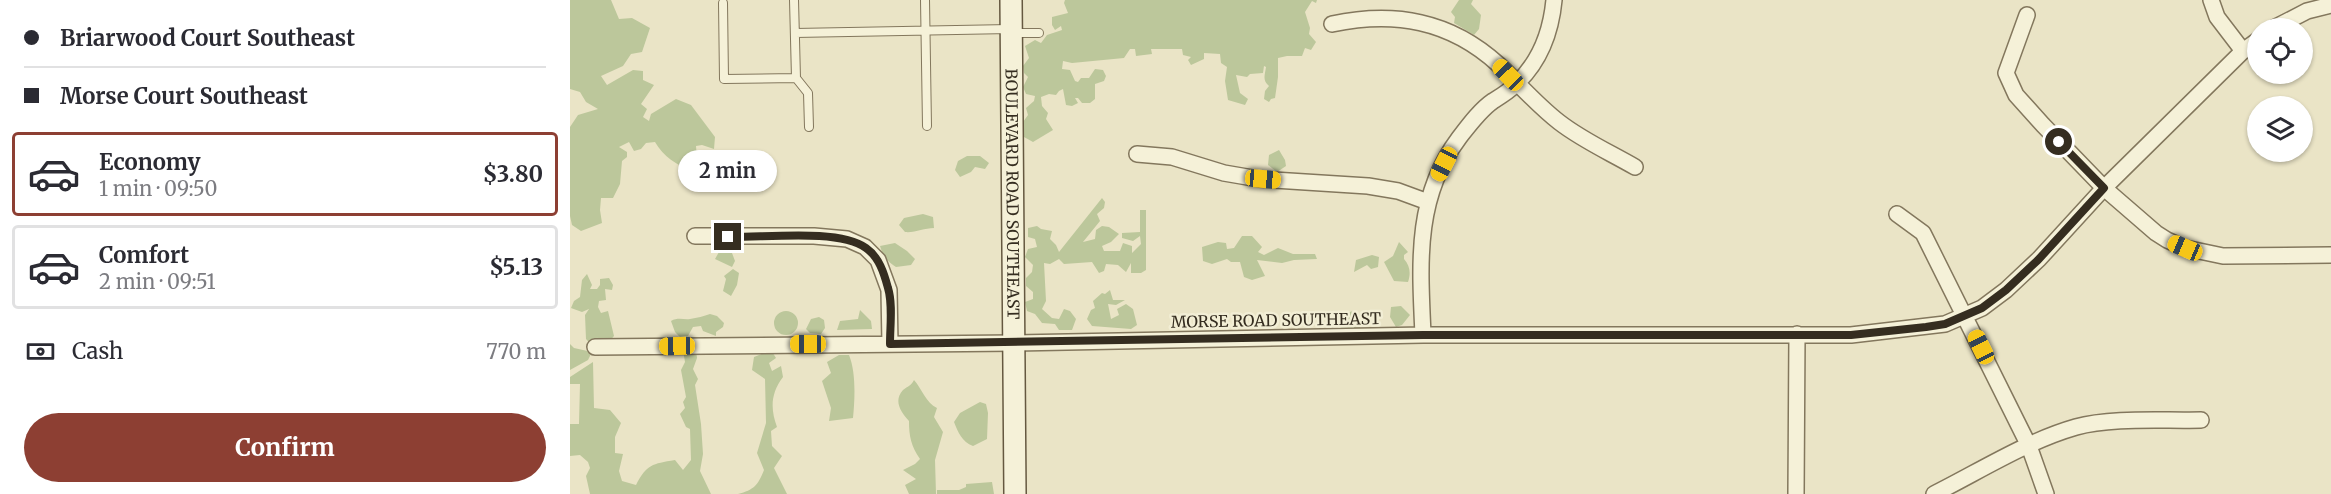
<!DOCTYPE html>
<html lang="en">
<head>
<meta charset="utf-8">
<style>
  :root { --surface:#fff; --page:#f7f7f7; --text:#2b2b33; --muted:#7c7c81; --line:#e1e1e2; --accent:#8d3f33 }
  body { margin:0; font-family:Merriweather,serif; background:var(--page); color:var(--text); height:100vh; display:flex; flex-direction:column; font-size:22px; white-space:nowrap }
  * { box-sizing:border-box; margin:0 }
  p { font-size:20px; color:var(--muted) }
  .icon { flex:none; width:33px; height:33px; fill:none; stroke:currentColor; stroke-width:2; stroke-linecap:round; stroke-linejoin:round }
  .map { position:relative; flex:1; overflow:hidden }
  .sheet { display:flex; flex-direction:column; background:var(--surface); width:570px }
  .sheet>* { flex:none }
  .banner { display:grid; align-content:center; height:132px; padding:0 24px; background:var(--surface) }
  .tools { position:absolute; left:1677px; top:18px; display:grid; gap:12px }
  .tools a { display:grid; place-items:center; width:66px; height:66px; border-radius:50%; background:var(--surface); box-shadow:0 2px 4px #0004; font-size:30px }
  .end { position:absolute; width:27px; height:27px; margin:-14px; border:8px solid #352d20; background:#fff; box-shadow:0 0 0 3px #fff }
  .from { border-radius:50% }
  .bubble { position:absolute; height:42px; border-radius:21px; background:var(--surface); box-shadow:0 2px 4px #0004; font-size:20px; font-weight:700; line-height:42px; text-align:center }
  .car { position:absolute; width:18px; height:36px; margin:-18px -9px; border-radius:8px; box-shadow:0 0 4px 2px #0007; background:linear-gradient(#f5c518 24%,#345 0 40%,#f5c518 0 76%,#345 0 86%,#f5c518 0) }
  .banner b { display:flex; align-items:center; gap:21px; height:57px; font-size:22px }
  .banner b+b { border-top:2px solid var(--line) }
  .banner i { width:15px; height:15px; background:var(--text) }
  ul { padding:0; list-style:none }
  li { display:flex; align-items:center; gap:18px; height:84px; margin:0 12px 9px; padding:0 12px; border:3px solid var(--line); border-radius:6px }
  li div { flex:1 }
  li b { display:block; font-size:22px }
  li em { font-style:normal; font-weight:700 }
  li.selected { border-color:var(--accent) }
  li>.icon { width:54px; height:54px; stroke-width:1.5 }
  .pay { display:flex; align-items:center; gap:15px; height:66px; padding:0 24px; font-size:22px }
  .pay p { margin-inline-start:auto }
  .action { display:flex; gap:12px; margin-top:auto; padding:12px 24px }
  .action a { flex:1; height:69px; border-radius:36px; background:var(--accent); color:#fff; font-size:24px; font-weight:700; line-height:69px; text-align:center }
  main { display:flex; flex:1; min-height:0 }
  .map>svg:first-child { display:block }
  .green { fill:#bcc79b }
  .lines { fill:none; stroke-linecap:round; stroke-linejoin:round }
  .lane-casing { stroke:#83775d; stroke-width:10 }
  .street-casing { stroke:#83775d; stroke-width:18 }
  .secondary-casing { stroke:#655840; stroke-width:24 }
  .lane { stroke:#f5f1d8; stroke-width:8 }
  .street { stroke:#f5f1d8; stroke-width:15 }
  .secondary { stroke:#f5f1d8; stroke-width:21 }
  .route { stroke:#352d20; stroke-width:8 }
  .labels { text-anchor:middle; stroke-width:5; stroke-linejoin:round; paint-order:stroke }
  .street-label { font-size:16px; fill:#352d20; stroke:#f2eed5 }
</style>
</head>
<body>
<main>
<section class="sheet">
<div class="banner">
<b><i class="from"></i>Briarwood Court Southeast</b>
<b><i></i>Morse Court Southeast</b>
</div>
<ul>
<li class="selected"><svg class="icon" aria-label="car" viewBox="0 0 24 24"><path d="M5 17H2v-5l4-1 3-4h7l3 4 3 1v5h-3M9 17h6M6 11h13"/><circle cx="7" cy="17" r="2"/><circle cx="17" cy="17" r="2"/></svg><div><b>Economy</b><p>1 min · 09:50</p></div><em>$3.80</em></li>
<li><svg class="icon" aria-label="car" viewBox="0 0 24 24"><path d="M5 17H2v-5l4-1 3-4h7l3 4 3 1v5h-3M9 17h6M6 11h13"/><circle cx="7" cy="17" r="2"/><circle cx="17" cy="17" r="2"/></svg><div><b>Comfort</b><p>2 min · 09:51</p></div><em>$5.13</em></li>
</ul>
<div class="pay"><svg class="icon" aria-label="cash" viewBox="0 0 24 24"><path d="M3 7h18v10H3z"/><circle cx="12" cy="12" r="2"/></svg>Cash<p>770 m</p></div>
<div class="action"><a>Confirm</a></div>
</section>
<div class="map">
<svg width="1761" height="494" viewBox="0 0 1761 494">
  <rect width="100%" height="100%" fill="#eae4c6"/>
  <path class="green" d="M 0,0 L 41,0 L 49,19 L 62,18 L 80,28 L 72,52 L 61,54 L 53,66 L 31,76 L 37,85 L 63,70 L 73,71 L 73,80 L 84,85 L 71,104 L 77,109 L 73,117 L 79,121 L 81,114 L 106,99 L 121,105 L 145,137 L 144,149 L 132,145 L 126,146 L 127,158 L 122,170 C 107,166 93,156 85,142 L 76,143 L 71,149 L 64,151 L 59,142 L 49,147 L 57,152 L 57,157 L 52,161 L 50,184 L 43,198 L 31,198 L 30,210 L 32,223 L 11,231 L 2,225 L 0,216 L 0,127 L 8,115 L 28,109 L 16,102 L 10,92 L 0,89 Z
    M 495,0 L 747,0 L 746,3 L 742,1 L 735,12 L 740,28 L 739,34 L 746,42 L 741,50 L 735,48 L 732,56 L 717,56 L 708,58 L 708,77 L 705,98 L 701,99 L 699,102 L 694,99 L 695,91 L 699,86 C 692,80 695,75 696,67 L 694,66 L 693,73 L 680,74 L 677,77 L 666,75 L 670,93 L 678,99 L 675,105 L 658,100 L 655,81 L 657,67 L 651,63 L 650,54 L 634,53 L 634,59 L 621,65 L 618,60 L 621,57 L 613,55 L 612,49 L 581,49 L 582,54 L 566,56 L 565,49 L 560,49 L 554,58 L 502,63 L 493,61 L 492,69 L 500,70 L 505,81 L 508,82 L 511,78 L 519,78 L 525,69 L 533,70 L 536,76 L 534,81 L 525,84 L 525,99 L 520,103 L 512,103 L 508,98 L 505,98 L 508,103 L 502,106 L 496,105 L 493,89 L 489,91 L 486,95 L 479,94 L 471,97 L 472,106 L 478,113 L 476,119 L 483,130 L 463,142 L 454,137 L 453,122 L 458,115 L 456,108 L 464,101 L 465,96 L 456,94 L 453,87 L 458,77 L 454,73 L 453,66 L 459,58 L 455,46 L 465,40 L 471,43 L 477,35 L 492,30 L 491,26 L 485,30 L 482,25 L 482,17 L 498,13 L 494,3 Z
    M 889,0 L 903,0 L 901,4 L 911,15 L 909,29 L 904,35 L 884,23 L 885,17 L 881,12 Z
    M 709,150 L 715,160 L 716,166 L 707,172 L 698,165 L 699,155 Z
    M 397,156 L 410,156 L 419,163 L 415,169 L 405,167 L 401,172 L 390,177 L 385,170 L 388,161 Z
    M 532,198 L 535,202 L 534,208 L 527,214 L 530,221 L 513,242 L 525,239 L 526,230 L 532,226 L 539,227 L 549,234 L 541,242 L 532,246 L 534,251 L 550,251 L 553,243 L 562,246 L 562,253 L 571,244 L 570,236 L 563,241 L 552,238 L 552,233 L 570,232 L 570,210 L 576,210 L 576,270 L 571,273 L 561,273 L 561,263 L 556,272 L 548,265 L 536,264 L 534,271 L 529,273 L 522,262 L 494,264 L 489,259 L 480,264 L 474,263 L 476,301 L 472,309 L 482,318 L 489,319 L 494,309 L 500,311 L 506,319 L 502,330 L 489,330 L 485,324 L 472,323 L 465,314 L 457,311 L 455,302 L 463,299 L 463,292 L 456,286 L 456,278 L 462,272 L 463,265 L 455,257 L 458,249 L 467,247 L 465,239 L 458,237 L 458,228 L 467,226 L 471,229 L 482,231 L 480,239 L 486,245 L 489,252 Z
    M 353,214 L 363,217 L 364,228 C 354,228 345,233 335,232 L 329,225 L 334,218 Z
    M 672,236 L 682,236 L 692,247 L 688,252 L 694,255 L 708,248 L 723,254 L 745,254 L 747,259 L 724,260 L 712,263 L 687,260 L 695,276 L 682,280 L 674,277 L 670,262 L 661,262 L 657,259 L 642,264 L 633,261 L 632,247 L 648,242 L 656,243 L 657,249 L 664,248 Z
    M 829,242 L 838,252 L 834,255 L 834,259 C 840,266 841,273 838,282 L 824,281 L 814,262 L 823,256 Z
    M 325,243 L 337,251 L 345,259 L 341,265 L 326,267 C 317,261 313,256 310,246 Z
    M 156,246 L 162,253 L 165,261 L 162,267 L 145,259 L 149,252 Z
    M 802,255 L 809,257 L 808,267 L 801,269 L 797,265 L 784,272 L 786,260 Z
    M 163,269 L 169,273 L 167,285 L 161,296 L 153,291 L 156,279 L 154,276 Z
    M 17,274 L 22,285 L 20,289 L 27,289 L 30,285 L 30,279 L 39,278 L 43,285 L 42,290 L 35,289 L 36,300 L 29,301 L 28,307 L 31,313 L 38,311 L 44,336 L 36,345 L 24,348 L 16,339 L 15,315 L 19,309 L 12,312 L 1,308 L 4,301 L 10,297 L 12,280 Z
    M 540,290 L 543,300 L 555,300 L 546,305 L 538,304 L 541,319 L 549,315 L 547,309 L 556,304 L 563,309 L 567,325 L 561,329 L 522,326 L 517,319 L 521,310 L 525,308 L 523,301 L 532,293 L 535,294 Z
    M 831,306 L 840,315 L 832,325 L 826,327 L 820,317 L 821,307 Z
    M 290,310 L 301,321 L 302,329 L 267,330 L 270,321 L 288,319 Z
    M 784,311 L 792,316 L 790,328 L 776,331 L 769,326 L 775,313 Z
    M204 323a12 12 0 1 1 24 0a12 12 0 1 1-24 0Z
    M 140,314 L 147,316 L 154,323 L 153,327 L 146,332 L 146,336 L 133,331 L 131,326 L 123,327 L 118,336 L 110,337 L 105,332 L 101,321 C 108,317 114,320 120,319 C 127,318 134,316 140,314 Z
    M 249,317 L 254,320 L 255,328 L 251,334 L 240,333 L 236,329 L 241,319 Z
    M 0,344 L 4,348 L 22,352 L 18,360 L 0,370 Z
    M 113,350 L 126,350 L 127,358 L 123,369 L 128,379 L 125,385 L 131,424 L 133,454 L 130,471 L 141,494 L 20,494 L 16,476 L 20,468 L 18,462 L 10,455 L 0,456 L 0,424 L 9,424 L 10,384 L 0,384 L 0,377 L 23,362 L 24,408 L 40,410 L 51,423 L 45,437 L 45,453 L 53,454 L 49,471 L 52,481 L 66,485 C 77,464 82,464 105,460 L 113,470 L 121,460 L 120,429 L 116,427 L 110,414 L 115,408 L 113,402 L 116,397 L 111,370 L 115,362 Z
    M 201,350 L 206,358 L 199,363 L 202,371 L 211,366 L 213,377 C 201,393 200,408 207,427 L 201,431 L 202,446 L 212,456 L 204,468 L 217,494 L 168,494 C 184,490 188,485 194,470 L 187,453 L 196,423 L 195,379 L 182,370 L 184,357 Z
    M 269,355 L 279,355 C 286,372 285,398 283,418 L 259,421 L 261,408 L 252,381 L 261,373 L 257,362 Z
    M 344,380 C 352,389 356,403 367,408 L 364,417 L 373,432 L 365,460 L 366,494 L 339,494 L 335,485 L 346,479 L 333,470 L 345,464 L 350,459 C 341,446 339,436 339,421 C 331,412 323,401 333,390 C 338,386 341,386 344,380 Z
    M 410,402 L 416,404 L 418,413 L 417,439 L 403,446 C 392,442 388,432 384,422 L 390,413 Z
    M 422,482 L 424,494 L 367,494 L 367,490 L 389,490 L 396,487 L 396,484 Z"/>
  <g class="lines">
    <g class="lane-casing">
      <path id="lane" d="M 355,0 L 357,126
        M 153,3 L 154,79 L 226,78 L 224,0
        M 225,33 L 440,29
        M 443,33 L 469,33
        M 226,78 L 238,93 L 239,127"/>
    </g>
    <g class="street-casing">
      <path id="street" d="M 1641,0 L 1647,17 L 1673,51
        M 1457,15 L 1436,73 L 1446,95 L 1473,125 L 1534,188 L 1586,233 L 1597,240 L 1615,248 L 1653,256 L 1761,255
        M 762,24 C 824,11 880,20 929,65 C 949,84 967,105 989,122 C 1012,140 1039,152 1065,167
        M 1704,28 L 1737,11 L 1761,5
        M 567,154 L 602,157 L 654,173 L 689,179 L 798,186 L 828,191 L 858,202
        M 1327,214 L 1353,233 L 1459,446 L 1476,494
        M 125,236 L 244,236 L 277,239 L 295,247 L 308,260 L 319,290 L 320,344
        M 853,335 C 850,265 844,198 889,138 C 899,125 910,110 923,101 C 931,96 938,92 945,85 C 969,63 981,32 984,0
        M 25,347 L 445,343 L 853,335 L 1281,335 L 1375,324 L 1412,308 L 1436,290 L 1469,259 L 1534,188 L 1673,51 L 1688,40
        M 1226,494 L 1227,334
        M 1364,494 C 1410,471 1457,441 1506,427 C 1541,417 1593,421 1631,420"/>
    </g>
    <g class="secondary-casing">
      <g id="secondary">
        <path id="s1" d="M 441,0 L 445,494"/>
      </g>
    </g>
    <use href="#lane" class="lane"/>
    <use href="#street" class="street"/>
    <use href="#secondary" class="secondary"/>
  </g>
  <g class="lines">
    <path class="route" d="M 158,237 C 193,238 268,228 296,248 C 309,257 314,273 318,288 C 323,304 320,326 320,344 L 853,335 L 1281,335 L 1356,327 L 1375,324 L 1412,308 L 1436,290 L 1468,260 L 1534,188 L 1489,142"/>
  </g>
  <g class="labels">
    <g class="street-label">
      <text dy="6" stroke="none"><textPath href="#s1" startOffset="194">BOULEVARD ROAD SOUTHEAST</textPath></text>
      <text transform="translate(706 320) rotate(-1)" y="6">MORSE ROAD SOUTHEAST</text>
    </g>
  </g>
</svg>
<div class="tools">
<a><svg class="icon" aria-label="locate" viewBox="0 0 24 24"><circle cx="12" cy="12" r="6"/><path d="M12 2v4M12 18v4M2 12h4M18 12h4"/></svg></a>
<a><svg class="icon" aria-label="layers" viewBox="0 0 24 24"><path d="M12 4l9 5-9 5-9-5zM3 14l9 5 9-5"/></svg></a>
</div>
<i class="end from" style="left:1489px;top:142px"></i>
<i class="end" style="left:158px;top:237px"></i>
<div class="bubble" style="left:108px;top:150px;width:99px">2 min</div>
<i class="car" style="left:938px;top:75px;rotate:316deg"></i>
<i class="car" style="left:874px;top:164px;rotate:207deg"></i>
<i class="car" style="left:693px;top:179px;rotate:95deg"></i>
<i class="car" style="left:1615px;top:248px;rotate:293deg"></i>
<i class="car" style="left:238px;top:344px;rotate:270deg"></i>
<i class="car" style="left:107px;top:346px;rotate:269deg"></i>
<i class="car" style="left:1411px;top:347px;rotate:334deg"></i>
</div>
</main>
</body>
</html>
